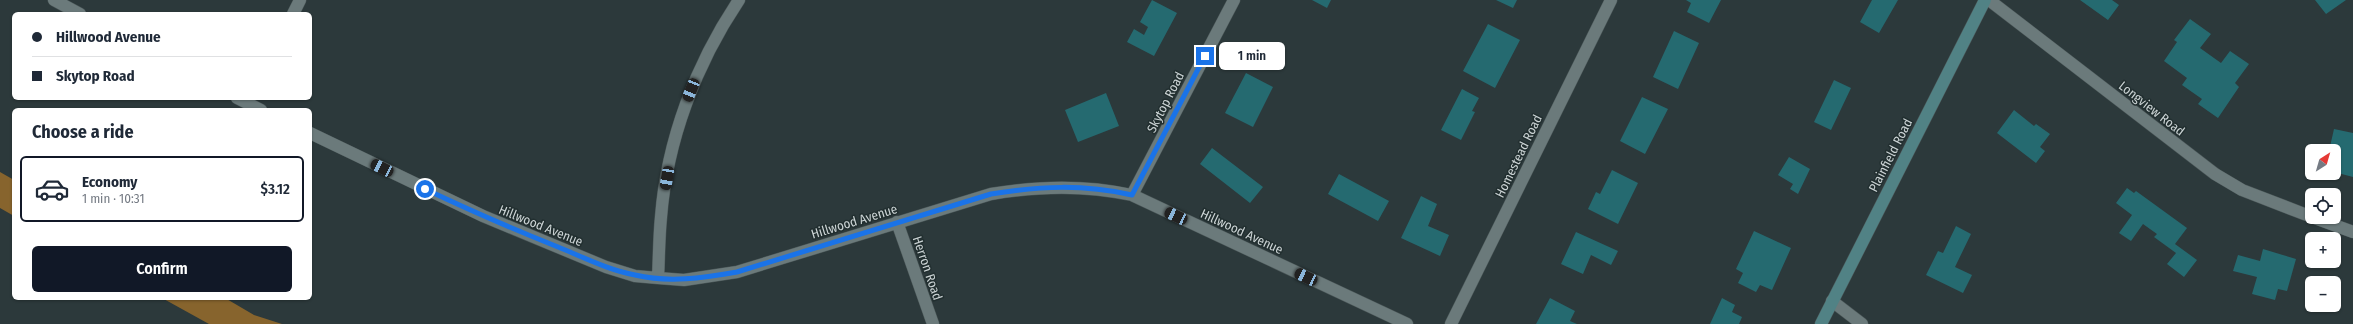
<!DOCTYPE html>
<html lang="en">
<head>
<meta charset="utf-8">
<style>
  :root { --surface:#fff; --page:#f2f2f3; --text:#1f2937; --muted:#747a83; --line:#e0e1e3; --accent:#111827 }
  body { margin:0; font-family:"Fira Sans Condensed",sans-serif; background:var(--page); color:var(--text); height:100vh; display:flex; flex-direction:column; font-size:15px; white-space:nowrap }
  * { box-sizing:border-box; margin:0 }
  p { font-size:13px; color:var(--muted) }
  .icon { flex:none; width:22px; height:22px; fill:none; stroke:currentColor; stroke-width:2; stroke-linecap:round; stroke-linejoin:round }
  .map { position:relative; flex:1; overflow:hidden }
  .panel { position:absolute; left:12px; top:108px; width:300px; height:192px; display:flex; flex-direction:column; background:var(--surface); border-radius:6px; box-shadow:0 1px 3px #0004 }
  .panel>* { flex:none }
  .top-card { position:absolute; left:12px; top:12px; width:300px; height:88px; border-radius:6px; box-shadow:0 1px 3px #0004; display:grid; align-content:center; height:88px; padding:0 20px; background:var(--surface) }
  .needle { width:26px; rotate:37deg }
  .controls { position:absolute; left:2305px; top:144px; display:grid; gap:8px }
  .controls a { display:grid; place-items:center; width:36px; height:36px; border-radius:6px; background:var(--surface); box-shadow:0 1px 3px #0004; font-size:20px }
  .end { position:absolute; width:18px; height:18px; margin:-9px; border:5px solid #1a73e8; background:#fff; box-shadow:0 0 0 2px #fff }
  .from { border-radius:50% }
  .bubble { position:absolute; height:28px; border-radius:6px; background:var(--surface); box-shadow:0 1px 3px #0004; font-size:13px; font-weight:600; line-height:28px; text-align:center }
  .car { position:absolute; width:12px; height:24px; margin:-12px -6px; border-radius:5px; box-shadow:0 0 3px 1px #0007; background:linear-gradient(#222 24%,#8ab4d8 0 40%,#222 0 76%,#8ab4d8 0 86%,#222 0) }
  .top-card b { display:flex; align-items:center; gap:14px; height:38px; font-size:15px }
  .top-card b+b { border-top:1px solid var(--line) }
  .top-card i { width:10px; height:10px; background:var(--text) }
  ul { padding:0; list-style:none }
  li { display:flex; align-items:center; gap:12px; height:66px; margin:0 8px 6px; padding:0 12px; border:2px solid transparent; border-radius:6px }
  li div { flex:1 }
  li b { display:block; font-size:15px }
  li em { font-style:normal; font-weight:600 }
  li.selected { border-color:var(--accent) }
  li>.icon { width:36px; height:36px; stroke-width:1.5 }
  h2 { padding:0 20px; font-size:18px; line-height:48px }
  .action { display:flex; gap:8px; margin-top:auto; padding:8px 20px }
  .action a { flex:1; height:46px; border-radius:6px; background:var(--accent); color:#fff; font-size:16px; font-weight:600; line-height:46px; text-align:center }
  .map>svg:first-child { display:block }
  .forest { fill:#87642d }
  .building { fill:#256a70 }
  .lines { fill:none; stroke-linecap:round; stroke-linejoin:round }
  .street-casing { stroke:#4b5758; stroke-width:13 }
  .secondary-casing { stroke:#4b5758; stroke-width:13 }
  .street { stroke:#6b7a7b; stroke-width:12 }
  .secondary { stroke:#518285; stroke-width:12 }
  .route { stroke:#1a73e8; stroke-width:5 }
  .labels { text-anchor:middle; stroke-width:3; stroke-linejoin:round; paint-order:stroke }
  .street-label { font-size:13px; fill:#ccd4d5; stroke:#222f30 }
</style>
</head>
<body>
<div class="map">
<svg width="2353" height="324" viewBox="0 0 2353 324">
  <rect width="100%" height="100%" fill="#2c393b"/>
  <path class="forest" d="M 0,172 L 14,180 L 14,216 L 0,208 Z
    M 162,298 L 225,298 L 254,315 L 282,324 L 209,324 Z"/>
  <path class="building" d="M 1152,0 L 1177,13 L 1154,56 L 1127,42 L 1134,29 L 1144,35 L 1148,27 L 1140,22 Z
    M 1312,0 L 1331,0 L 1327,8 Z
    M 1496,0 L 1517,0 L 1513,8 Z
    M 1686,0 L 1721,0 L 1709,23 L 1687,12 L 1691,3 Z
    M 1872,0 L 1898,0 L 1879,33 L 1860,22 Z
    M 2080,0 L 2112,0 L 2119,5 L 2108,20 Z
    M 2315,0 L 2346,0 L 2326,14 Z
    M 2190,19 L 2211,34 L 2200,48 L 2221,63 L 2230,51 L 2249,64 L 2235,83 L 2239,87 L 2218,118 L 2198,104 L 2202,99 L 2182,85 L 2187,78 L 2164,61 L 2177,42 L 2174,40 Z
    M 1488,24 L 1520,40 L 1495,88 L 1463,71 Z
    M 1674,31 L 1699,43 L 1678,89 L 1653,77 Z
    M 1246,73 L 1273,87 L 1253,127 L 1225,113 Z
    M 1834,80 L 1851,88 L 1831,130 L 1814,122 Z
    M 1462,89 L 1479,98 L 1472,111 L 1475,112 L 1461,140 L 1441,130 Z
    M 1106,93 L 1119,126 L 1078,142 L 1065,110 Z
    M 1642,97 L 1668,109 L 1645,154 L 1620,141 Z
    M 2014,110 L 2034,126 L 2036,124 L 2050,134 L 2040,147 L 2045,151 L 2036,163 L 1997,133 Z
    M 2334,129 L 2353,133 L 2353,177 L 2334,172 L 2334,151 L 2329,151 Z
    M 1212,148 L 1263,187 L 1250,203 L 1200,164 Z
    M 1789,157 L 1810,169 L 1798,194 L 1790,189 L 1793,184 L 1778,175 Z
    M 1612,170 L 1638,183 L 1618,224 L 1588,209 L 1596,192 L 1600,194 Z
    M 1339,174 L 1389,201 L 1378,221 L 1328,194 Z
    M 2127,188 L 2134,193 L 2136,191 L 2187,228 L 2175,244 L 2197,260 L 2184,277 L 2167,264 L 2176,253 L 2154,237 L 2157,234 L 2143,224 L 2131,241 L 2119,233 L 2132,215 L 2116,203 Z
    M 1421,196 L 1437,204 L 1428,226 L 1449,235 L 1440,256 L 1401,238 Z
    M 1956,226 L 1971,234 L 1955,267 L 1972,275 L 1963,293 L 1926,275 L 1938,251 L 1943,253 Z
    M 1754,231 L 1791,248 L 1772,290 L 1760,285 L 1756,292 L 1738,283 L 1743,273 L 1736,269 Z
    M 1576,232 L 1618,251 L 1611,265 L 1591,255 L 1583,274 L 1561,264 Z
    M 2263,249 L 2296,259 L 2287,291 L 2278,289 L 2275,300 L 2252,294 L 2257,277 L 2233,271 L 2238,255 L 2260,261 Z
    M 1550,298 L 1575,311 L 1570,321 L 1577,324 L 1536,324 Z
    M 1722,298 L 1735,305 L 1732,312 L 1742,317 L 1739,324 L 1710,324 Z"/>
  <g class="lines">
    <g class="street-casing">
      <path id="street" d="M 54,0 L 80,14
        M 1989,0 L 2215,174 L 2242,190 L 2312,217
        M 293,14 L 300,0
        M 237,98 L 261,110
        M 310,133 L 483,216 L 606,267 L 635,276 L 658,278 L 684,280 L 737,272 L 991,194 C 1040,186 1084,185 1132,195 L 1407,324
        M 1132,195 L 1234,0
        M 2312,217 L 2353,232
        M 897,222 L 933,324
        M 658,278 C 659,258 659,237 661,217 C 667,140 696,64 739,0
        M 1832,301 L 1862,324
        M 1451,324 L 1611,0"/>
    </g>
    <g class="secondary-casing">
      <path id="secondary" d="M 1821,324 L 1985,0"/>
    </g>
    <use href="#street" class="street"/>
    <use href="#secondary" class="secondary"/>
  </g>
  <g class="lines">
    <path class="route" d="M 425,189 C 469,210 513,229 558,247 C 583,257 608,270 635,275 C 669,283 703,278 737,272 L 991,194 C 1042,186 1082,184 1132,195 L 1205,56"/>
  </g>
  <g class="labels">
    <g class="street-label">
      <text transform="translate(1165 102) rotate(-63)" y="5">Skytop Road</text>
      <text transform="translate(2152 108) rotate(38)" y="5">Longview Road</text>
      <text transform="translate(1890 155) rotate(-63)" y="5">Plainfield Road</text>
      <text transform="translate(1518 156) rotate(-64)" y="5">Homestead Road</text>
      <text transform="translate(854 221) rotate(-17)" y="5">Hillwood Avenue</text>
      <text transform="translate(541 225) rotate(22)" y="5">Hillwood Avenue</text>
      <text transform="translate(1242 231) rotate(25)" y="5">Hillwood Avenue</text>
      <text transform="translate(928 268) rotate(71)" y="5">Herron Road</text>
    </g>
  </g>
</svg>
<div class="controls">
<a><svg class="needle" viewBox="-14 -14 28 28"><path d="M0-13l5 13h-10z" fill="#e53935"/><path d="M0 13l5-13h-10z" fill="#747a83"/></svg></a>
<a><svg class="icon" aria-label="locate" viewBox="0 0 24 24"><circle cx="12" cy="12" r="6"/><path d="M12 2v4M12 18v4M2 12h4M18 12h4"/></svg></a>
<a>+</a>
<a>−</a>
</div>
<i class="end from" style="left:425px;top:189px"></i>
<i class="end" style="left:1205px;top:56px"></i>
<div class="bubble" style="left:1219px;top:42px;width:66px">1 min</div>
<i class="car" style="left:691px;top:90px;rotate:202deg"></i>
<i class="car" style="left:382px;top:168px;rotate:296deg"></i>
<i class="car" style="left:667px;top:178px;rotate:190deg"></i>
<i class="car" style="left:1176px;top:216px;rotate:295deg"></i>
<i class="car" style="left:1306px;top:277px;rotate:295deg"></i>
<div class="top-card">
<b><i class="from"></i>Hillwood Avenue</b>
<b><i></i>Skytop Road</b>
</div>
<section class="panel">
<h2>Choose a ride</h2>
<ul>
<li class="selected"><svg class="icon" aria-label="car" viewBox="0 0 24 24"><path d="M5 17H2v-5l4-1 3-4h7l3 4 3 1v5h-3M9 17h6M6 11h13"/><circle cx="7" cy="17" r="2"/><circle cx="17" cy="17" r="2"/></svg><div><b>Economy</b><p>1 min · 10:31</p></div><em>$3.12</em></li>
</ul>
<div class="action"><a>Confirm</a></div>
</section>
</div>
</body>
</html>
